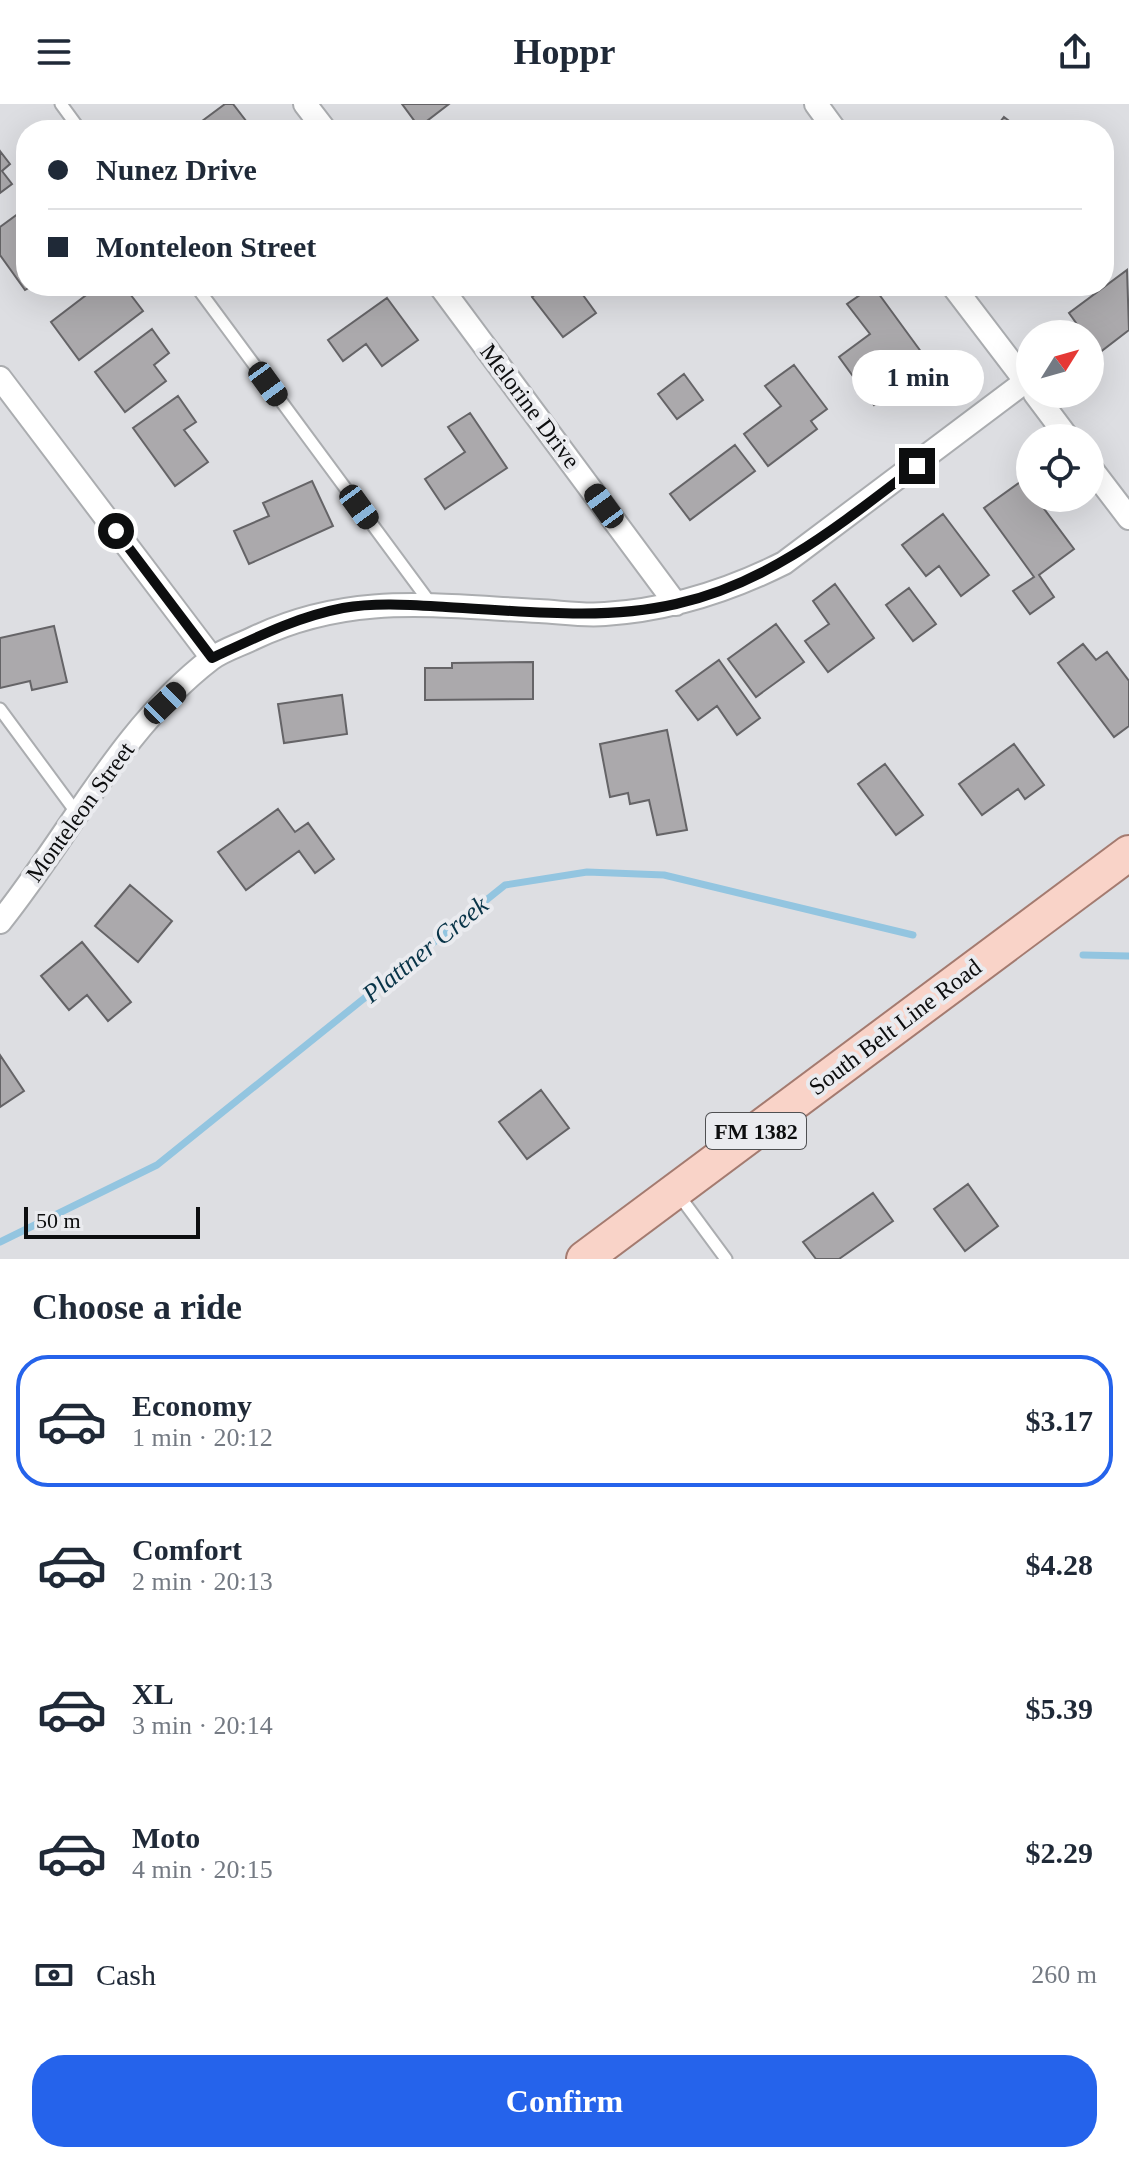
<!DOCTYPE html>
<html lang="en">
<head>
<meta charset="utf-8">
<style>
  :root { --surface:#fff; --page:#f2f2f3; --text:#1f2937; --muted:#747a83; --line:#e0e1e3; --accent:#2563eb }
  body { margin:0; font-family:"Times New Roman",serif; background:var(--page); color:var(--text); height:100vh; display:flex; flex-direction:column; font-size:30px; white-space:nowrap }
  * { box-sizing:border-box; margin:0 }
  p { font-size:26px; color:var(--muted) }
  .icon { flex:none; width:44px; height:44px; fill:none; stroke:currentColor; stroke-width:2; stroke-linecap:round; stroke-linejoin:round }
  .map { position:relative; height:1155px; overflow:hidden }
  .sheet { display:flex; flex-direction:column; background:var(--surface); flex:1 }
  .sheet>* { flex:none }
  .banner { position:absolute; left:16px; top:16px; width:1098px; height:176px; border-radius:32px; box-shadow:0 8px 32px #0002; display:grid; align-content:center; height:176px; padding:0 32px; background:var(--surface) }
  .needle { width:52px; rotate:53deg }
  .tools { position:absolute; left:1016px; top:216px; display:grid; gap:16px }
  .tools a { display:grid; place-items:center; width:88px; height:88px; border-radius:50%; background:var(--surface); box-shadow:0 8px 32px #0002; font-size:40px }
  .scale { position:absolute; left:24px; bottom:20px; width:176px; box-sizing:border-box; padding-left:8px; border:4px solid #0d0e0f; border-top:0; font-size:22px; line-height:28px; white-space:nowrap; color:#0d0e0f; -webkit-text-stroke:6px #eaebef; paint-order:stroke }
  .end { position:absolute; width:36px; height:36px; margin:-18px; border:10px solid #0d0e0f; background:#fff; box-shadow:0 0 0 4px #fff }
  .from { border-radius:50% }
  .bubble { position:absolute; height:56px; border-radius:28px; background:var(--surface); box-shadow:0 8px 32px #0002; font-size:26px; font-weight:700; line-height:56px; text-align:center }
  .car { position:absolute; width:24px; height:48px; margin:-24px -12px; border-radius:10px; box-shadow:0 0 6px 2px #0007; background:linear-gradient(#222 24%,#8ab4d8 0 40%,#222 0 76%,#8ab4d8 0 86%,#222 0) }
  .banner b { display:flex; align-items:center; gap:28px; height:76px; font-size:30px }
  .banner b+b { border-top:2px solid var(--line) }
  .banner i { width:20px; height:20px; background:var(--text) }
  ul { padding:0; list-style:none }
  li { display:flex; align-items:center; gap:24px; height:132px; margin:0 16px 12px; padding:0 16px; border:4px solid transparent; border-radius:32px }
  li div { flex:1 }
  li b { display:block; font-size:30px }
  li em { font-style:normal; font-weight:700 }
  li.selected { border-color:var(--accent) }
  li>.icon { width:72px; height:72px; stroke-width:1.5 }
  h2 { padding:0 32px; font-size:36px; line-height:96px }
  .pay { display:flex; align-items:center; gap:20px; height:88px; padding:0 32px; font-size:30px }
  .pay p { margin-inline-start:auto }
  .button { display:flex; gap:16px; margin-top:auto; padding:16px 32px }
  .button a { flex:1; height:92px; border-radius:32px; background:var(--accent); color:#fff; font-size:32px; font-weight:700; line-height:92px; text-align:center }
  header { display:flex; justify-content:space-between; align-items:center; height:104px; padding:0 32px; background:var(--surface); font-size:36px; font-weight:700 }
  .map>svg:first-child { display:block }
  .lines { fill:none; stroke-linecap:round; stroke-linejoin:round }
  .stream { stroke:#93c5e0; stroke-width:7 }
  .building { fill:#aba9ac; stroke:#656467; stroke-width:2 }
  .lane-casing { stroke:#abadb0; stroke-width:15 }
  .street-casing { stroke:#abadb0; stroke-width:26 }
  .primary-casing { stroke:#a47b70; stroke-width:38 }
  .lane { stroke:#fff; stroke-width:11 }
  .street { stroke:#fff; stroke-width:22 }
  .primary { stroke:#f9d3c8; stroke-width:34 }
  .route { stroke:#0d0e0f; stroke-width:10 }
  .labels { text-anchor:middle; stroke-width:8; stroke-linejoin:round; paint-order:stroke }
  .shield { fill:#eaebef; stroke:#4f5052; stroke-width:2 }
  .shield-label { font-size:22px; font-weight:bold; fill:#0d0e0f }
  .street-label { font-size:24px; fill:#0d0e0f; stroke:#eaebef }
  .water-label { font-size:26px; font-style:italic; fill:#083448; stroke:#eaebef }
</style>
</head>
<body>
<header><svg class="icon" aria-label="menu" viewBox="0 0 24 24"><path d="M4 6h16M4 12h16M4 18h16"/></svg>Hoppr<svg class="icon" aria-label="share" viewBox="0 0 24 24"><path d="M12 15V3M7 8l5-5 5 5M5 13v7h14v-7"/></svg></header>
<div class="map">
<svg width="1129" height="1155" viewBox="0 0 1129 1155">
  <rect width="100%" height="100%" fill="#dddee2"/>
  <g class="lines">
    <path class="stream" d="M 1083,851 L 1129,852
      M 0,1138 L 157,1061 L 505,781 L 587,768 L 664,771 L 913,831"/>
  </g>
  <path class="building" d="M 225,0 L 233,0 L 253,26 L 190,26 Z
    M 402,0 L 449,0 L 419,23 Z
    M 1004,13 L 1021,26 L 994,26 Z
    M 0,47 L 10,60 L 2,67 L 12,80 L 0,89 Z
    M 26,104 L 26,182 L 32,182 L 25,186 L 0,151 L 0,123 Z
    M 1127,166 L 1129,226 L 1099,249 L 1090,237 L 1090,230 L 1084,230 L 1069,209 Z
    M 98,182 L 124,182 L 143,207 L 79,256 L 51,218 Z
    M 546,182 L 595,182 L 583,191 L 596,209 L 563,233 L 532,193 Z
    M 873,182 L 930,260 L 874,301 L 839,253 L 870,230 L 847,200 Z
    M 387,194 L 418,236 L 382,262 L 366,240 L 343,257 L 328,236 Z
    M 152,225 L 169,249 L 154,261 L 166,277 L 125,308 L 95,268 Z
    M 794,261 L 827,305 L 811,317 L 817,325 L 768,362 L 744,330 L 781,302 L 765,282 Z
    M 684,270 L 703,296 L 677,315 L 658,290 Z
    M 178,292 L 196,318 L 184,326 L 208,358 L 175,382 L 133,324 Z
    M 470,309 L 507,364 L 445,405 L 425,375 L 465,348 L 448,323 Z
    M 735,341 L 755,367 L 690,416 L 670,390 Z
    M 1023,376 L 1030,386 L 1030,394 L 1036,394 L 1074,445 L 1039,471 L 1054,493 L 1030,510 L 1013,487 L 1034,473 L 984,404 Z
    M 312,377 L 333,422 L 249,460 L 234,427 L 269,412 L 263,399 Z
    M 943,410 L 989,471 L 961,492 L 939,462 L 926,472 L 902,441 Z
    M 835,480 L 874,534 L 828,568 L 805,537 L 829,520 L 813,497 Z
    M 909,484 L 936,520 L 913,537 L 886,501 Z
    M 776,520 L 804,558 L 756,593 L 728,555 Z
    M 54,522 L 67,578 L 32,586 L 30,577 L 0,584 L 0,534 Z
    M 1083,540 L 1096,556 L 1107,548 L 1129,577 L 1129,622 L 1114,633 L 1058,559 Z
    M 719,556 L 760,614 L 737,631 L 717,602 L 698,616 L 676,587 Z
    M 533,558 L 533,595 L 425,596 L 425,564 L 452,564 L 452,559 Z
    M 342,591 L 347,630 L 284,639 L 278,600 Z
    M 667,626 L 687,726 L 657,731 L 649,696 L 630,700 L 628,689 L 610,693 L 600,640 Z
    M 1014,640 L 1044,681 L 1025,695 L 1018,685 L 982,711 L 959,680 Z
    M 885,660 L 923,711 L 896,731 L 858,680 Z
    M 278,705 L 295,728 L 308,719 L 334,755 L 315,769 L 299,747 L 246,786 L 218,748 Z
    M 130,781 L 172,817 L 138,858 L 95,822 Z
    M 82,838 L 131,898 L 108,917 L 87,891 L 69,906 L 41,872 Z
    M 0,951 L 24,987 L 0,1003 Z
    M 541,986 L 569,1024 L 527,1055 L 499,1018 Z
    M 968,1080 L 998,1122 L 965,1147 L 934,1105 Z
    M 873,1089 L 893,1117 L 839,1155 L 816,1155 L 803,1138 Z"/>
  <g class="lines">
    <g class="lane-casing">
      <path id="lane" d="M 61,0 L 80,26
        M 196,182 L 431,500
        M 0,605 L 76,708
        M 678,1090 L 726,1155"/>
    </g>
    <g class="street-casing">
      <path id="street" d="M 305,0 L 325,26
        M 816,0 L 835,26
        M 440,182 L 676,500
        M 953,182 L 1030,283
        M 0,274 L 212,554
        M 1035,290 L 1068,334
        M 1090,363 L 1129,414
        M 0,818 C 70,731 120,625 211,555 C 223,546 240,541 254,534 C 351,488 435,502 539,507 C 560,508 583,512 605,510 C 668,506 728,487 784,459 L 1026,277"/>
    </g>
    <g class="primary-casing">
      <path id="primary" d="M 584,1155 L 1129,749"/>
    </g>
    <use href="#lane" class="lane"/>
    <use href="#street" class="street"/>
    <use href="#primary" class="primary"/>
  </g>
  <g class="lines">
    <path class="route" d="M 116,427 L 212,554 C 255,534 296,513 343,504 C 376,498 413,501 446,503 C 522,507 601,517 676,500 C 770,479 842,419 917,362"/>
  </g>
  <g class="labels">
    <rect class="shield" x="706" y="1009" width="100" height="36" rx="6"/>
    <g class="shield-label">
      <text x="756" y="1035">FM 1382</text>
    </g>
    <g class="street-label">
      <text transform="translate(530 302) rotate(53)" y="8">Melorine Drive</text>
      <text transform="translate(80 708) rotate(-54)" y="8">Monteleon Street</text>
      <text transform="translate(895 923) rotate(-37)" y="8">South Belt Line Road</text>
    </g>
    <g class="water-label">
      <text transform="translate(425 845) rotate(-39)" y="9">Plattner Creek</text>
    </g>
  </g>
</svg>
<div class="tools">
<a><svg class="needle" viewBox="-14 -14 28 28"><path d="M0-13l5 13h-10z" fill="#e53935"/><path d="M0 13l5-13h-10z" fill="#747a83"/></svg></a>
<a><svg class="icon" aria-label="locate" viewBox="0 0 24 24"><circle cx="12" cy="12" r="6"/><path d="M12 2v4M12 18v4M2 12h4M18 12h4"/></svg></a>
</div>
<div class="scale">50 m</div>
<i class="end from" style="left:116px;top:427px"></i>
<i class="end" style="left:917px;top:362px"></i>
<div class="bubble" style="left:852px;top:246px;width:132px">1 min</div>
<i class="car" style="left:268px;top:280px;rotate:144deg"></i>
<i class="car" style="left:604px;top:402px;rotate:324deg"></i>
<i class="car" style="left:359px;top:403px;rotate:144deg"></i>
<i class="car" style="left:165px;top:599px;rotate:46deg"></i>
<div class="banner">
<b><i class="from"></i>Nunez Drive</b>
<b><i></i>Monteleon Street</b>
</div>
</div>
<section class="sheet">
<h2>Choose a ride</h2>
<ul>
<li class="selected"><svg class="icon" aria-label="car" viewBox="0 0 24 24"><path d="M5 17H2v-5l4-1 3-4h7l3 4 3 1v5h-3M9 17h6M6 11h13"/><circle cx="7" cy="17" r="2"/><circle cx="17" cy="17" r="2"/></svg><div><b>Economy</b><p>1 min · 20:12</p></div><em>$3.17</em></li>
<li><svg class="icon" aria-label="car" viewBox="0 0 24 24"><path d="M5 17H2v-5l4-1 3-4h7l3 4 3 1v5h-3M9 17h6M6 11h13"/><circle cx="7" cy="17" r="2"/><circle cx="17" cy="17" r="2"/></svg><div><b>Comfort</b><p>2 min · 20:13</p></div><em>$4.28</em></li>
<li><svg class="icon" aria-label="car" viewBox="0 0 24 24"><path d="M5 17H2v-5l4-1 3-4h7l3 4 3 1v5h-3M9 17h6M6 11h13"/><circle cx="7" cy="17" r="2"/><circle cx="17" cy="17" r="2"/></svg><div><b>XL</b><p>3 min · 20:14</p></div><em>$5.39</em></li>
<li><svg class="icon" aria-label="car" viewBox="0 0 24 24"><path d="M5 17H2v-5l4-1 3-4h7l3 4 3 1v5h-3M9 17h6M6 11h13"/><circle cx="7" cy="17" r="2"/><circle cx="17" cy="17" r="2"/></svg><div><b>Moto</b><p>4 min · 20:15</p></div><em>$2.29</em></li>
</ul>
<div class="pay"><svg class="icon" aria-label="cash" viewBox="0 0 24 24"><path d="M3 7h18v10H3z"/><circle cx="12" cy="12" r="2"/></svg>Cash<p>260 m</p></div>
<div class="button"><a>Confirm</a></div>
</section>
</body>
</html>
